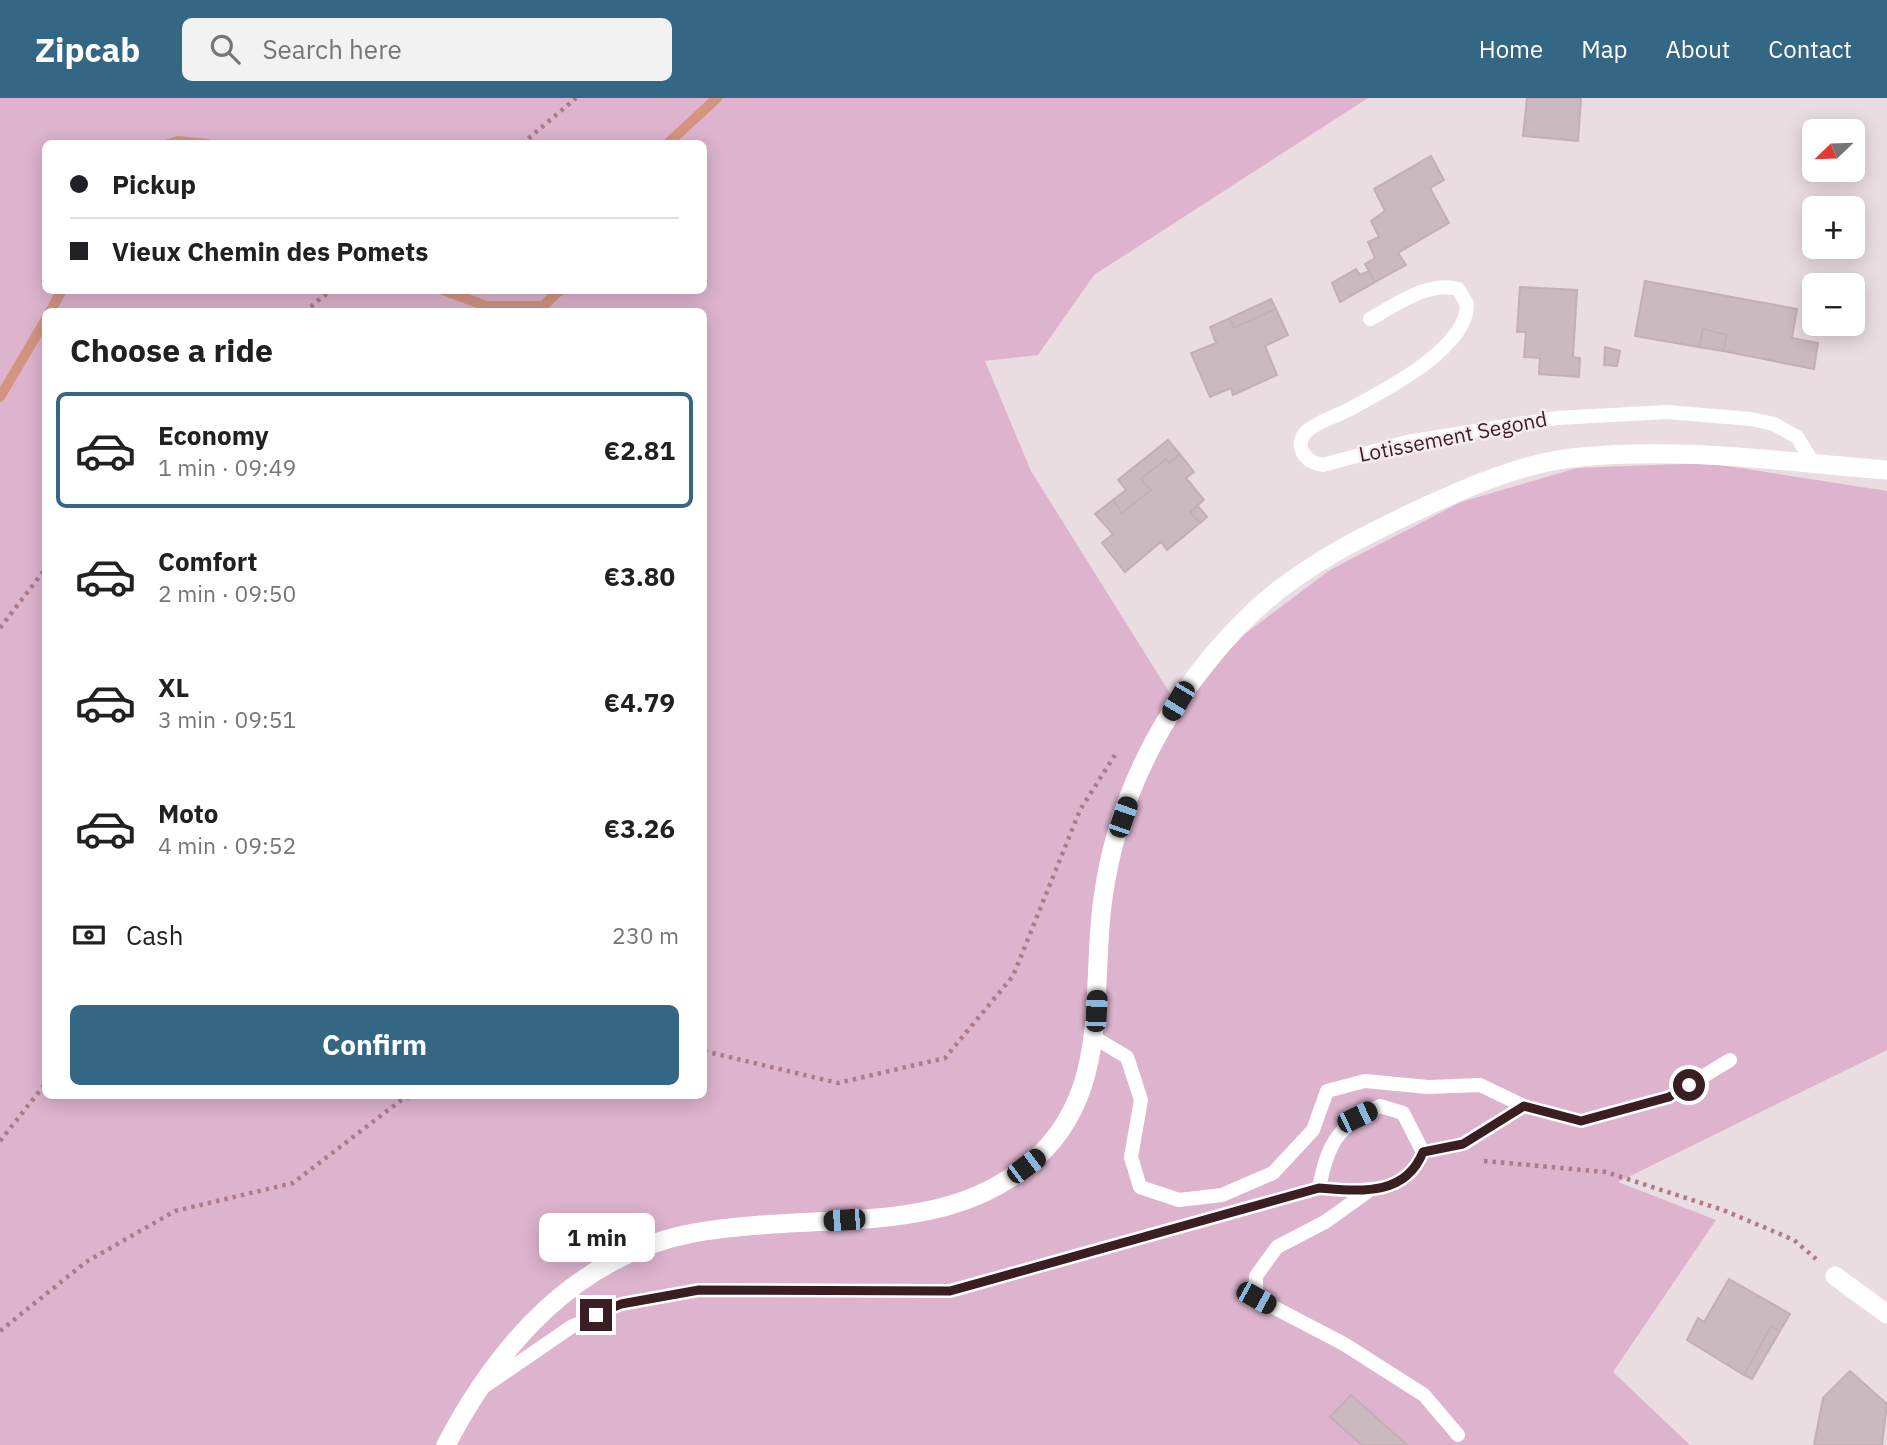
<!DOCTYPE html>
<html lang="en">
<head>
<meta charset="utf-8">
<style>
  :root { --surface:#fff; --page:#f2f2f2; --text:#202124; --muted:#757577; --line:#e0e0e0; --accent:#336784 }
  body { margin:0; font-family:"IBM Plex Sans",sans-serif; background:var(--page); color:var(--text); height:100vh; display:flex; flex-direction:column; font-size:26px; white-space:nowrap }
  * { box-sizing:border-box; margin:0 }
  p { font-size:23px; color:var(--muted) }
  .icon { flex:none; width:38px; height:38px; fill:none; stroke:currentColor; stroke-width:2; stroke-linecap:round; stroke-linejoin:round }
  .map { position:relative; flex:1; overflow:hidden }
  .side { position:absolute; left:42px; top:210px; width:665px; height:791px; display:flex; flex-direction:column; background:var(--surface); border-radius:10px; box-shadow:0 4px 18px #0003 }
  .side>* { flex:none }
  .banner { position:absolute; left:42px; top:42px; width:665px; height:154px; border-radius:10px; box-shadow:0 4px 18px #0003; display:grid; align-content:center; height:154px; padding:0 28px; background:var(--surface) }
  .needle { width:46px; rotate:247deg }
  .buttons { position:absolute; left:1802px; top:21px; display:grid; gap:14px }
  .buttons a { display:grid; place-items:center; width:63px; height:63px; border-radius:10px; background:var(--surface); box-shadow:0 4px 18px #0003; font-size:35px }
  .end { position:absolute; width:32px; height:32px; margin:-16px; border:9px solid #3a1e22; background:#fff; box-shadow:0 0 0 4px #fff }
  .from { border-radius:50% }
  .bubble { position:absolute; height:49px; border-radius:10px; background:var(--surface); box-shadow:0 4px 18px #0003; font-size:23px; font-weight:800; line-height:49px; text-align:center }
  .car { position:absolute; width:21px; height:42px; margin:-21px -10px; border-radius:9px; box-shadow:0 0 5px 2px #0007; background:linear-gradient(#222 24%,#8ab4d8 0 40%,#222 0 76%,#8ab4d8 0 86%,#222 0) }
  .banner b { display:flex; align-items:center; gap:24px; height:66px; font-size:26px }
  .banner b+b { border-top:2px solid var(--line) }
  .banner i { width:18px; height:18px; background:var(--text) }
  ul { padding:0; list-style:none }
  li { display:flex; align-items:center; gap:21px; height:116px; margin:0 14px 10px; padding:0 14px; border:4px solid transparent; border-radius:10px }
  li div { flex:1 }
  li b { display:block; font-size:26px }
  li em { font-style:normal; font-weight:800 }
  li.selected { border-color:var(--accent) }
  li>.icon { width:63px; height:63px; stroke-width:1.5 }
  h2 { padding:0 28px; font-size:32px; line-height:84px }
  .pay { display:flex; align-items:center; gap:18px; height:77px; padding:0 28px; font-size:26px }
  .pay p { margin-inline-start:auto }
  .primary-button { display:flex; gap:14px; margin-top:auto; padding:14px 28px }
  .primary-button a { flex:1; height:80px; border-radius:10px; background:var(--accent); color:#fff; font-size:28px; font-weight:800; line-height:80px; text-align:center }
  header { display:flex; align-items:center; gap:42px; box-sizing:border-box; height:98px; padding:0 35px; background:var(--accent); color:#fff }
  header strong { font-size:33px }
  nav { display:flex; gap:38px; margin-inline-start:auto; font-size:24px }
  .search { width:490px; height:63px; background:var(--page); display:flex; align-items:center; gap:18px; box-sizing:border-box; padding:0 24px; border-radius:10px; color:var(--muted); font-size:26px }
  .map>svg:first-child { display:block }
  .green { fill:#ddb3ce; fill-rule:evenodd }
  .lines { fill:none; stroke-linecap:round; stroke-linejoin:round }
  .stream { stroke:#d39580; stroke-width:10 }
  .building { fill:#cab9bf; stroke:#c3afb5; stroke-width:2 }
  .path { stroke:#af7b86; stroke-width:4.5; stroke-dasharray:3.5 5; stroke-linecap:butt }
  .service { stroke:#fff; stroke-width:14 }
  .minor { stroke:#fff; stroke-width:19 }
  .tertiary { stroke:#fff; stroke-width:19 }
  .route { stroke:#3a1e22; stroke-width:9 }
  .labels { text-anchor:middle; stroke-width:5; stroke-linejoin:round; paint-order:stroke }
  .street-label { font-size:21px; fill:#3a1e22; stroke:#f6edf1 }
</style>
</head>
<body>
<header>
<strong>Zipcab</strong>
<div class="search"><svg class="icon" aria-label="search" viewBox="0 0 24 24"><circle cx="10" cy="10" r="6"/><path d="M15 15l6 6"/></svg>Search here</div>
<nav><a>Home</a><a>Map</a><a>About</a><a>Contact</a></nav>
</header>
<div class="map">
<svg width="1887" height="1347" viewBox="0 0 1887 1347">
  <rect width="100%" height="100%" fill="#eadde1"/>
  <path class="green" d="M 0,0 L 1368,0 L 1094,177 L 1038,257 L 985,263 L 1031,373 L 1181,613 L 1238,541 L 1330,472 L 1461,404 L 1577,370 L 1708,365 L 1887,393 L 1887,952 L 1618,1084 L 1716,1122 L 1613,1274 L 1690,1347 L 0,1347 ZM 46,46 L 704,46 L 704,192 L 46,192 ZM 46,214 L 704,214 L 704,998 L 46,998 Z"/>
  <g class="lines">
    <path class="stream" d="M 168,46 L 178,43 L 208,46
      M 667,46 L 717,0
      M 443,192 L 486,208 L 543,208 L 560,192
      M 50,214 L 62,192
      M 0,299 L 46,221"/>
  </g>
  <path class="building" d="M 1527,0 L 1581,0 L 1578,43 L 1523,38 Z
    M 1431,58 L 1444,82 L 1430,90 L 1449,125 L 1398,155 L 1406,167 L 1375,184 L 1365,166 L 1375,160 L 1368,144 L 1379,139 L 1371,123 L 1385,113 L 1374,91 Z
    M 1356,171 L 1360,177 L 1369,173 L 1375,184 L 1340,204 L 1332,185 Z
    M 1645,183 L 1797,211 L 1792,240 L 1818,245 L 1814,271 L 1723,253 L 1727,237 L 1703,231 L 1699,249 L 1635,238 Z
    M 1520,189 L 1577,192 L 1573,259 L 1580,260 L 1579,279 L 1539,276 L 1540,260 L 1524,259 L 1526,234 L 1517,234 Z
    M 1271,201 L 1276,211 L 1234,230 L 1230,220 Z
    M 1276,211 L 1288,237 L 1265,248 L 1277,277 L 1233,297 L 1231,290 L 1210,299 L 1191,255 L 1216,245 L 1210,229 L 1230,220 L 1234,230 Z
    M 1703,231 L 1727,237 L 1723,253 L 1699,249 Z
    M 1605,249 L 1620,253 L 1617,268 L 1604,267 Z
    M 1168,342 L 1180,356 L 1169,365 L 1166,361 L 1141,381 L 1151,392 L 1122,415 L 1113,402 L 1126,392 L 1118,382 Z
    M 1180,356 L 1194,374 L 1186,380 L 1204,402 L 1190,414 L 1200,425 L 1167,452 L 1161,444 L 1125,474 L 1102,445 L 1113,436 L 1095,416 L 1113,402 L 1122,415 L 1151,392 L 1141,381 L 1166,361 L 1169,365 Z
    M 1198,408 L 1207,419 L 1200,425 L 1190,414 Z
    M 1729,1181 L 1790,1216 L 1780,1233 L 1771,1228 L 1744,1277 L 1687,1242 L 1698,1220 L 1704,1224 Z
    M 1771,1228 L 1780,1233 L 1752,1281 L 1744,1277 Z
    M 1850,1273 L 1887,1306 L 1882,1347 L 1814,1347 L 1823,1300 Z
    M 1351,1297 L 1407,1347 L 1362,1347 L 1330,1319 Z"/>
  <g class="lines">
    <path class="path" d="M 522,46 L 576,0
      M 304,214 L 331,192
      M 0,530 L 46,470
      M 704,953 L 838,985 L 945,960 L 1013,878 L 1080,712 L 1115,657
      M 0,1043 L 46,985
      M 1484,1063 L 1606,1074 L 1723,1112 L 1794,1142 L 1816,1161
      M 0,1233 L 86,1164 L 175,1113 L 293,1085 L 404,1000 L 415,998"/>
    <path class="service" d="M 1370,221 C 1394,208 1429,182 1458,191 L 1467,206 C 1468,251 1380,295 1346,313 C 1334,319 1317,324 1307,333 C 1292,348 1306,365 1323,367 L 1407,344 L 1557,320 L 1667,314 L 1751,321 L 1774,326 L 1797,339 L 1814,366
      M 1095,940 L 1127,959 L 1141,1002 L 1131,1059 L 1140,1089 L 1179,1102 L 1222,1097 L 1273,1075 L 1313,1032 L 1327,993 L 1365,983 L 1428,989 L 1480,987 L 1524,1008 L 1581,1023 L 1669,999 L 1730,962
      M 1423,1054 L 1463,1046 L 1524,1008
      M 1367,1094 L 1325,1124 L 1277,1149 L 1256,1178 L 1256,1200 L 1344,1246 L 1424,1297 L 1458,1337
      M 485,1288 L 571,1229 L 621,1206 L 699,1192 L 950,1193 L 1319,1090 C 1360,1093 1405,1099 1423,1054 L 1403,1015 L 1380,1008 C 1338,1028 1328,1044 1319,1090"/>
    <path class="minor" d="M 1835,1178 L 1887,1216"/>
    <path class="tertiary" d="M 446,1347 C 498,1247 577,1157 693,1135 C 745,1126 798,1125 851,1122 C 919,1118 982,1108 1035,1061 C 1112,993 1090,890 1103,800 C 1118,690 1173,591 1252,515 C 1301,468 1368,435 1429,407 C 1477,385 1527,364 1580,359 C 1682,349 1786,364 1887,372"/>
  </g>
  <g class="lines">
    <path class="route" d="M 596,1217 L 621,1206 L 699,1192 L 950,1193 L 1319,1090 C 1360,1093 1405,1099 1423,1054 L 1463,1046 L 1524,1008 L 1581,1023 L 1669,999 L 1689,987"/>
  </g>
  <g class="labels">
    <g class="street-label">
      <text transform="translate(1453 339) rotate(-11)" y="7">Lotissement Segond</text>
    </g>
  </g>
</svg>
<div class="buttons">
<a><svg class="needle" viewBox="-14 -14 28 28"><path d="M0-13l5 13h-10z" fill="#e53935"/><path d="M0 13l5-13h-10z" fill="#757577"/></svg></a>
<a>+</a>
<a>−</a>
</div>
<i class="end from" style="left:1689px;top:987px"></i>
<i class="end" style="left:596px;top:1217px"></i>
<div class="bubble" style="left:539px;top:1115px;width:116px">1 min</div>
<i class="car" style="left:1178px;top:603px;rotate:211deg"></i>
<i class="car" style="left:1123px;top:719px;rotate:19deg"></i>
<i class="car" style="left:1096px;top:913px;rotate:3deg"></i>
<i class="car" style="left:1357px;top:1019px;rotate:64deg"></i>
<i class="car" style="left:1026px;top:1068px;rotate:53deg"></i>
<i class="car" style="left:844px;top:1122px;rotate:266deg"></i>
<i class="car" style="left:1256px;top:1200px;rotate:119deg"></i>
<div class="banner">
<b><i class="from"></i>Pickup</b>
<b><i></i>Vieux Chemin des Pomets</b>
</div>
<section class="side">
<h2>Choose a ride</h2>
<ul>
<li class="selected"><svg class="icon" aria-label="car" viewBox="0 0 24 24"><path d="M5 17H2v-5l4-1 3-4h7l3 4 3 1v5h-3M9 17h6M6 11h13"/><circle cx="7" cy="17" r="2"/><circle cx="17" cy="17" r="2"/></svg><div><b>Economy</b><p>1 min · 09:49</p></div><em>€2.81</em></li>
<li><svg class="icon" aria-label="car" viewBox="0 0 24 24"><path d="M5 17H2v-5l4-1 3-4h7l3 4 3 1v5h-3M9 17h6M6 11h13"/><circle cx="7" cy="17" r="2"/><circle cx="17" cy="17" r="2"/></svg><div><b>Comfort</b><p>2 min · 09:50</p></div><em>€3.80</em></li>
<li><svg class="icon" aria-label="car" viewBox="0 0 24 24"><path d="M5 17H2v-5l4-1 3-4h7l3 4 3 1v5h-3M9 17h6M6 11h13"/><circle cx="7" cy="17" r="2"/><circle cx="17" cy="17" r="2"/></svg><div><b>XL</b><p>3 min · 09:51</p></div><em>€4.79</em></li>
<li><svg class="icon" aria-label="car" viewBox="0 0 24 24"><path d="M5 17H2v-5l4-1 3-4h7l3 4 3 1v5h-3M9 17h6M6 11h13"/><circle cx="7" cy="17" r="2"/><circle cx="17" cy="17" r="2"/></svg><div><b>Moto</b><p>4 min · 09:52</p></div><em>€3.26</em></li>
</ul>
<div class="pay"><svg class="icon" aria-label="cash" viewBox="0 0 24 24"><path d="M3 7h18v10H3z"/><circle cx="12" cy="12" r="2"/></svg>Cash<p>230 m</p></div>
<div class="primary-button"><a>Confirm</a></div>
</section>
</div>
</body>
</html>
